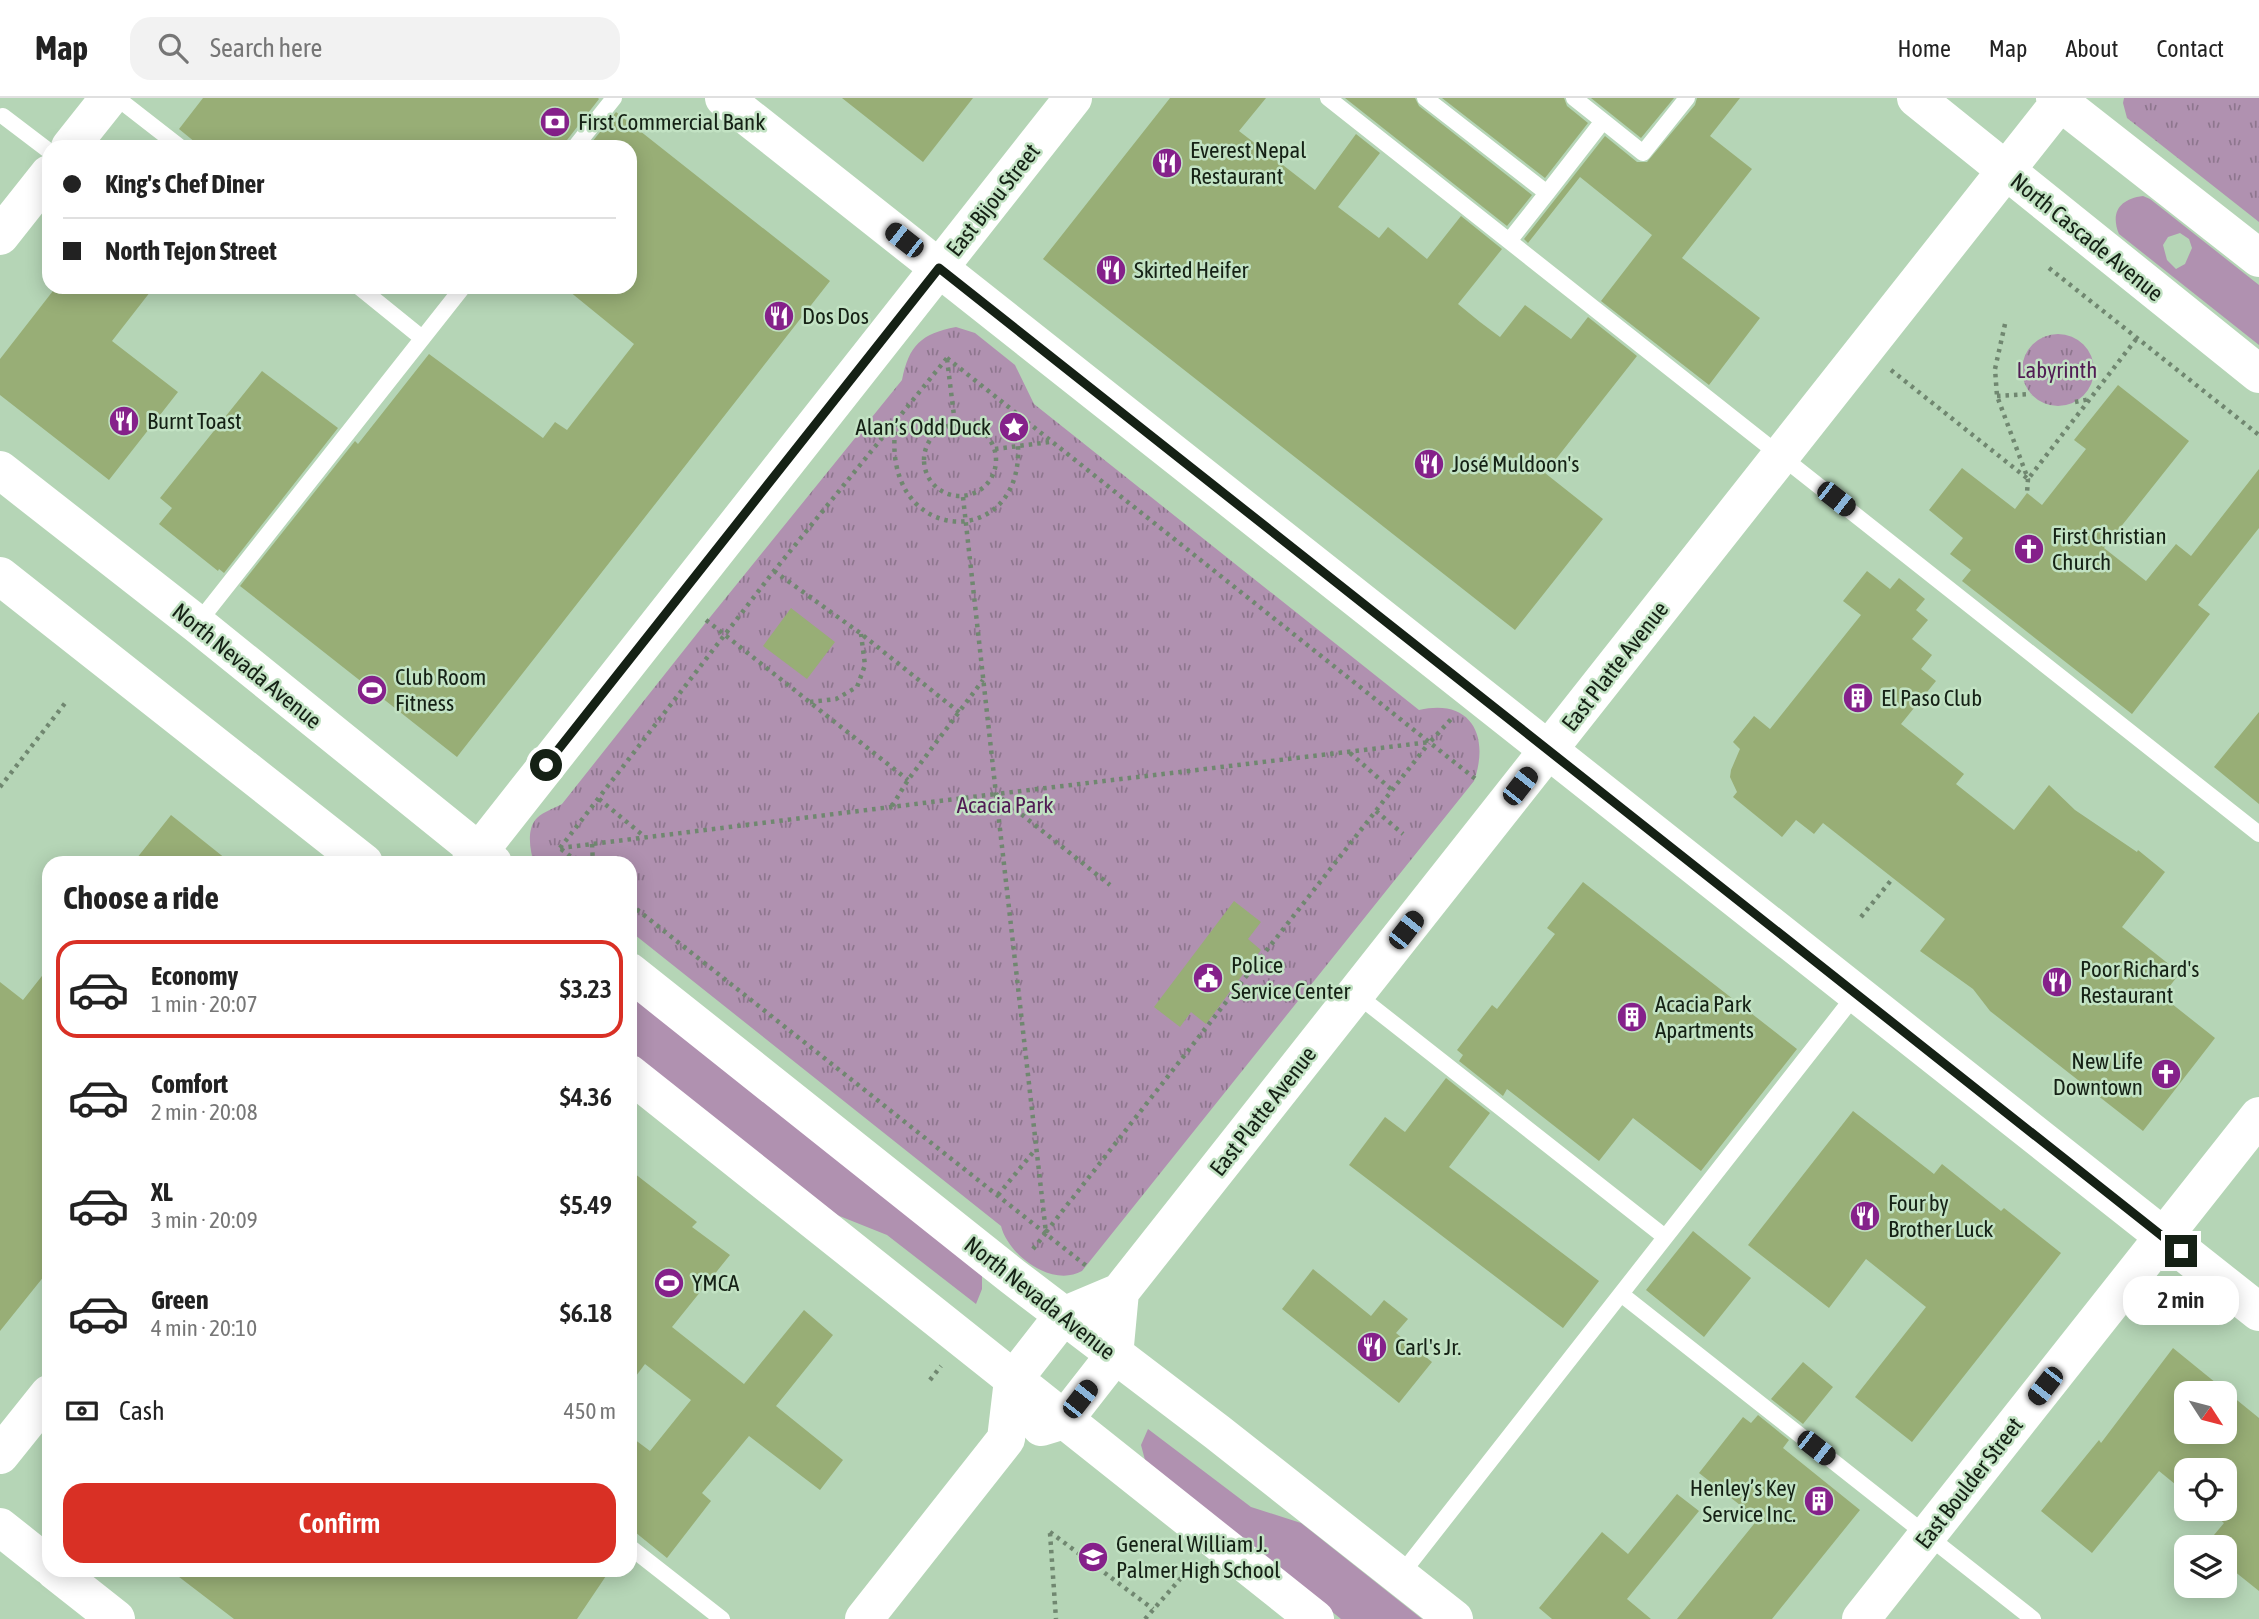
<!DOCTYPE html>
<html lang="en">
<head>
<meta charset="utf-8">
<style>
  :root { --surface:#fff; --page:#f2f2f2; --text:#222; --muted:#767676; --line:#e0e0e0; --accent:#d93025 }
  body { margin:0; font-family:"Asap Condensed",sans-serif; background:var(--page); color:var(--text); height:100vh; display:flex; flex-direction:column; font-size:26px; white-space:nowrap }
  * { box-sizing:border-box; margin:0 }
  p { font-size:23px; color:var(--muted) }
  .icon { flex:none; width:38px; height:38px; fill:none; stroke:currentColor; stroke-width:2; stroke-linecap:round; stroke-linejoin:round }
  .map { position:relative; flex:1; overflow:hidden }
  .side { position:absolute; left:42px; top:758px; width:595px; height:721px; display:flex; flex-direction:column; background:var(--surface); border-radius:21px; box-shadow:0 4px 18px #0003 }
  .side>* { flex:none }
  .banner { position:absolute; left:42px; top:42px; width:595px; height:154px; border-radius:21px; box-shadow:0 4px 18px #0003; display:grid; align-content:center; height:154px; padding:0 21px; background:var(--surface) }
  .needle { width:46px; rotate:126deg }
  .fabs { position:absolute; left:2174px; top:1283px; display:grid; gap:14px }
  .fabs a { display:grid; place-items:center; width:63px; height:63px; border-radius:14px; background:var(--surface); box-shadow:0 4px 18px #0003; font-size:35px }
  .end { position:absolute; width:32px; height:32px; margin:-16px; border:9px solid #152115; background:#fff; box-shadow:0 0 0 4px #fff }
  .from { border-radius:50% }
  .bubble { position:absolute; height:49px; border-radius:21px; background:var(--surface); box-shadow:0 4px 18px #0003; font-size:23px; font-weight:600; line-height:49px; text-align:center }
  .car { position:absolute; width:21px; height:42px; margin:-21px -10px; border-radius:9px; box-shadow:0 0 5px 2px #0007; background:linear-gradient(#222 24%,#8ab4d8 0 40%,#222 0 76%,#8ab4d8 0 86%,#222 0) }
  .banner b { display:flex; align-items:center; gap:24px; height:66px; font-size:26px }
  .banner b+b { border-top:2px solid var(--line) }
  .banner i { width:18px; height:18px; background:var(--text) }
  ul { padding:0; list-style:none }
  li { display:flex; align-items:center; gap:21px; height:98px; margin:0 14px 10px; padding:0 7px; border:4px solid transparent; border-radius:21px }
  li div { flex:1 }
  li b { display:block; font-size:26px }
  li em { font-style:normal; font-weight:600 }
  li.current { border-color:var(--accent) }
  li>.icon { width:63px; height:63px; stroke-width:1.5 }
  h2 { padding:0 21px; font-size:32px; line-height:84px }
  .pay { display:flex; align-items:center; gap:18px; height:77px; padding:0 21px; font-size:26px }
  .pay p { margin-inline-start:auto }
  .cta { display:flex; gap:14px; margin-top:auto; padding:14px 21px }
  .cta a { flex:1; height:80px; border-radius:21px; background:var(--accent); color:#fff; font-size:28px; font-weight:600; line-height:80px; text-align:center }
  header { display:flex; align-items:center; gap:42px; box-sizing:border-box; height:98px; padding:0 35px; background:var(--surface); border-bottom:2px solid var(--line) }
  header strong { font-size:33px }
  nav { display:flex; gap:38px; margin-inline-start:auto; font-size:24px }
  .search { width:490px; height:63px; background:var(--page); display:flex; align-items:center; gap:18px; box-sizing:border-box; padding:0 24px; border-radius:21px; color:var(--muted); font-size:26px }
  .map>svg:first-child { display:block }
  .grass { fill:#b091b0; fill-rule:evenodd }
  .park { fill:url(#park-tufts) }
  .building { fill:#98ae76; fill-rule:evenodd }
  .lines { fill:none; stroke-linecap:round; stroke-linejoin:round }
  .path { stroke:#708770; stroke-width:4.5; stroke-dasharray:3.5 5; stroke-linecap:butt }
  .service { stroke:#fff; stroke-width:16 }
  .tertiary { stroke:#fff; stroke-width:38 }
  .secondary { stroke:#fff; stroke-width:38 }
  .primary { stroke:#fff; stroke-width:38 }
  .route { stroke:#152115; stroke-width:9 }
  .labels { text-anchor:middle; stroke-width:5; stroke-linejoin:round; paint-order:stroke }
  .poi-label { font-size:23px; fill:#152115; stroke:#c2e2c3; text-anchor:start }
  .street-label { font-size:23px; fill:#152115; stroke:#c2e2c3 }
  .park-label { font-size:23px; fill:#511c54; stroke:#c2e2c3 }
</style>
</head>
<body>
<header>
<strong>Map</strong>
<div class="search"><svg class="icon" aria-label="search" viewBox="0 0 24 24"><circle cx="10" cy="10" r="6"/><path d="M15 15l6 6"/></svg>Search here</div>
<nav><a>Home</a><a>Map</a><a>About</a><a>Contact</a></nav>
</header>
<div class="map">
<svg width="2259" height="1521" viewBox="0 0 2259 1521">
  <defs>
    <pattern id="park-tufts" width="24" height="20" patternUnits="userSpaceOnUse" patternTransform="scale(1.75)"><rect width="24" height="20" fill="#b091b0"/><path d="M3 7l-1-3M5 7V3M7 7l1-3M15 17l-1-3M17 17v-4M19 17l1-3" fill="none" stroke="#8e768e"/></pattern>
  </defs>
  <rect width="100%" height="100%" fill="#b5d5b6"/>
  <path class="grass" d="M 2143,98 L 2150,101 L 2259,187 L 2259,247 L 2119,136 C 2110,114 2120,101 2143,98 ZM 2180,135 L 2189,141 L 2192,150 L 2185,166 L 2176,171 L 2167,162 L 2163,147 L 2168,139 Z
    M 630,897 L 982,1175 L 982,1191 L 976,1206 L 887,1137 L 837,1117 L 630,955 Z
    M 1148,1331 L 1251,1409 L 1301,1425 L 1422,1521 L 1341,1521 L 1145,1362 L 1141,1347 Z"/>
  <path class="park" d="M 2124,0 L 2259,0 L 2259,124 L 2127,20 L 2123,5 Z
    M 956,229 L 975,235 L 1015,267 L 1034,306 L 1419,612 C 1471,600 1490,638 1474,683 L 1082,1173 C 1052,1190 1008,1157 1001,1128 L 630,833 L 630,765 L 534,765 C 530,752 526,731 537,720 C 543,714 555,710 562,706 L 707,523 L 902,282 C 909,247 921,236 956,229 Z
    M2022 272a36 36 0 1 1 72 0a36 36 0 1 1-72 0Z"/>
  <path class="building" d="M 203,0 L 598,0 L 599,1 L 567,42 L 565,49 L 201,49 L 179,31 Z
    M 842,0 L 973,0 L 923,64 Z
    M 1170,0 L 1266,0 L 1239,33 L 1315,92 L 1356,36 L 1380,55 L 1338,109 L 1379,140 L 1388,129 L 1427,161 L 1461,118 L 1502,151 L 1458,206 L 1480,224 L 1500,239 L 1525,207 L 1571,241 L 1588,219 L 1637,258 L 1545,375 L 1603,421 L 1515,532 L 1043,161 Z
    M 1345,0 L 1415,0 L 1419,8 L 1532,97 L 1507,128 Z
    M 1442,0 L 1564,0 L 1567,8 L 1588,25 L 1545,80 Z
    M 1591,0 L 1674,0 L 1641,40 Z
    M 1697,0 L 1740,0 L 1710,38 L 1752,71 L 1682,160 L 1760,220 L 1709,287 L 1601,203 L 1652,137 L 1580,79 L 1528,145 L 1524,141 L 1605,38 L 1637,64 L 1647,64 L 1695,7 Z
    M 616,14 L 830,183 L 457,659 L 240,488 L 355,343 L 358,346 L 429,256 L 543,340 L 555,324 L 567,332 L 634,246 L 564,189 L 630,189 L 630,49 L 588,49 Z
    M 56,189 L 154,189 L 112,243 L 178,294 L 109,382 L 0,297 L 0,261 Z
    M 262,273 L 338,330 L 224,475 L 219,471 L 218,473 L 159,426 L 172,410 L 160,400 Z
    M 2118,287 L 2189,343 L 2104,450 L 2146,483 L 2176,446 L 2191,458 L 2259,371 L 2259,430 L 2198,507 L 2210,516 L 2132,616 L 1962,483 L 1971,472 L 1950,456 L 1963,440 L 1929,412 L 1962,370 L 2015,411 L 2027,395 L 2042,407 L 2086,351 L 2074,342 Z
    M 1867,473 L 1890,491 L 1899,480 L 1925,501 L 1916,512 L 1928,522 L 1912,541 L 1932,557 L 1921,571 L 1936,583 L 1901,626 L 1964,676 L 1956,686 L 2014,732 L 2049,687 L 2075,712 L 2137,754 L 2138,752 L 2165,774 L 2122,829 L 2180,875 L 2162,898 L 2215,940 L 2143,1033 L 1990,913 L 1973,891 L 1920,853 L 1945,821 L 1823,725 L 1814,736 L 1796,722 L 1782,739 L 1733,699 L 1737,694 L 1730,679 L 1731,672 L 1740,651 L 1733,644 L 1754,618 L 1770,631 L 1861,517 L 1843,503 Z
    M 791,510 L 835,544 L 807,581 L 763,548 Z
    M 2259,614 L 2259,706 L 2214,669 Z
    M 171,717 L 231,765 L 133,765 Z
    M 1583,784 L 1797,951 L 1701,1073 L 1633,1020 L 1599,1063 L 1507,991 L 1503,998 L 1459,963 L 1463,957 L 1457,952 L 1492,907 L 1497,911 L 1555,836 L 1547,830 Z
    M 1234,803 L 1261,824 L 1248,841 L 1261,852 L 1206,926 L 1191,914 L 1180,929 L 1154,909 Z
    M 49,869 L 49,1172 L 0,1233 L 0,884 L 23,902 Z
    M 1446,980 L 1490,1015 L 1449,1069 L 1599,1183 L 1563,1230 L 1349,1067 L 1385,1019 L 1405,1034 Z
    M 1853,1013 L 1934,1076 L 1942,1066 L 2001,1113 L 2004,1110 L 2061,1155 L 1912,1344 L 1855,1299 L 1926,1209 L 1866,1161 L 1829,1210 L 1748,1147 Z
    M 630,1072 L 697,1124 L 692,1129 L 730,1157 L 672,1229 L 744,1286 L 804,1212 L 833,1237 L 776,1308 L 843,1362 L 820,1392 L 749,1338 L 702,1395 L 711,1403 L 667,1460 L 630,1430 L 630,1338 L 650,1353 L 691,1302 L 645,1266 L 630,1286 Z
    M 1693,1133 L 1751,1180 L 1704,1239 L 1646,1192 Z
    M 1313,1171 L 1371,1218 L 1384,1202 L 1408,1221 L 1396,1235 L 1432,1264 L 1399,1305 L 1282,1211 Z
    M 2173,1250 L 2259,1320 L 2259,1493 L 2224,1465 L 2224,1449 L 2204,1449 L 2224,1425 L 2206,1410 L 2224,1410 L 2224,1372 L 2186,1372 L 2186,1395 L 2159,1373 L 2092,1455 L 2041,1413 L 2099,1342 L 2101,1345 ZM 2186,1295 L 2224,1295 L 2224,1334 L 2186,1334 Z
    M 1803,1264 L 1833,1289 L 1803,1326 L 1771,1301 Z
    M 1758,1317 L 1789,1342 L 1783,1350 L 1860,1412 L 1772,1521 L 1677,1521 L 1758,1421 L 1699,1375 L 1743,1319 L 1751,1325 Z
    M 1677,1396 L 1699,1413 L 1627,1501 L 1651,1521 L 1552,1521 L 1539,1510 L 1602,1434 L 1628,1456 Z
    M 170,1472 L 610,1472 L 577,1521 L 234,1521 Z"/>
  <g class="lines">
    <path class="path" d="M 2049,170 L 2259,337
      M 2005,226 L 1995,271 L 1997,298 L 2028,381 L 2027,395
      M 947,260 L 1478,683
      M 947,261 L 955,326
      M 1891,272 L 2028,381 L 2137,240
      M 1997,298 L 2031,296
      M 2075,304 L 2090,301
      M 896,325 C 878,444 1013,455 1018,359 C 1019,343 1015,327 1011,311
      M924 362a36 36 0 1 1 72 0a36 36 0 1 1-72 0Z
      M 995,351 L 1050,344
      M 963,399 L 996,696 L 1110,787
      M 774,473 L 860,535 L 960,615
      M 706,522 L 908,682
      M 810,604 L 836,601 L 857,589 L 865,567 L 861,536
      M 1350,655 L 1392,692
      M 0,689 L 66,604
      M 599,701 L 645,739
      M 892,708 L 908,682 L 983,582
      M 1376,713 L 1403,736
      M 592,746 L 593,765
      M 560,750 L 774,473 L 947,260
      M 560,750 L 996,696
      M 561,751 L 579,765
      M 630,806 L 1089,1170
      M 1861,819 L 1893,780
      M 998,1097 L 1035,1052
      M 1046,1134 L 1429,645
      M 1033,1151 L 1046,1135 L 996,696 L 1430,644 L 1453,619
      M 930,1282 L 941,1268
      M 1050,1434 L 1153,1511
      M 1050,1435 L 1056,1521
      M 1145,1521 L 1181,1480"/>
    <path class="service" d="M 117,0 L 180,49
      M 1328,0 L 2259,736
      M 1425,0 L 1547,95 L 1603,23 L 1574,0
      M 3,18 L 49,53
      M 1603,23 L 1643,55 L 1687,0
      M 575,49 L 614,0
      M 1509,143 L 1547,95
      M 359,189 L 422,240
      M 197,526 L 463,189
      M 1356,896 L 1665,1139
      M 1621,1196 L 2033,1521
      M 630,1449 L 722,1521
      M 1399,1479 L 1856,896"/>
    <path class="tertiary" d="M 724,0 L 2259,1214
      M 0,1429 L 49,1468
      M 54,1472 L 116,1521
      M 1861,1521 L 2259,1018"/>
    <path class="secondary" d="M 1916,0 L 2259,276
      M 2055,0 L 2259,160
      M 70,49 L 109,0
      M 0,138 L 49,76
      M 470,765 L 1073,0
      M 1063,1218 L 1120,1194 L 2060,4
      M 1114,1258 L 1120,1194
      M 0,1357 L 49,1296"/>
    <path class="primary" d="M 0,372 L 197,526 L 493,765
      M 0,478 L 364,765
      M 630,874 L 1012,1178 L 1217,1334 L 1454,1521
      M 630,976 L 1315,1521
      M 1041,1329 L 1064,1322 L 1114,1258
      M 864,1521 L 1006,1341 L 1013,1282 L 1063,1218"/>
  </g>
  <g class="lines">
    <path class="route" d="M 546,667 L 939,170 L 2181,1153"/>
  </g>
  <defs>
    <g id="bank-disc" transform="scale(1.575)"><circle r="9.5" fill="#85218a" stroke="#c2e2c3"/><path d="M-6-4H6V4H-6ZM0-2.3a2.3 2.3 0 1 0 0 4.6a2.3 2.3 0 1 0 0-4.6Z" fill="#fff"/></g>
    <g id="restaurant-disc" transform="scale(1.575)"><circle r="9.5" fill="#85218a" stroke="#c2e2c3"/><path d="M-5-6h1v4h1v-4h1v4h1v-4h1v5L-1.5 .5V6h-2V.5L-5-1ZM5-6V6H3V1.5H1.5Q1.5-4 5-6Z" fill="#fff"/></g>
    <g id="sight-disc" transform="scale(1.575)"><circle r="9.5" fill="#85218a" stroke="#c2e2c3"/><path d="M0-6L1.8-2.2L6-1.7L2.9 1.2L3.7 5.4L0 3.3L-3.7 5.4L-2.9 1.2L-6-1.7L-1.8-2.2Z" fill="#fff"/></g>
    <g id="church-disc" transform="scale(1.575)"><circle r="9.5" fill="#85218a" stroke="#c2e2c3"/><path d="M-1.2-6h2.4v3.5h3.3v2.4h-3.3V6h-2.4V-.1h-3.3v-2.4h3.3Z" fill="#fff"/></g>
    <g id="stadium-disc" transform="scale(1.575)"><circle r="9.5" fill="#85218a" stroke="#c2e2c3"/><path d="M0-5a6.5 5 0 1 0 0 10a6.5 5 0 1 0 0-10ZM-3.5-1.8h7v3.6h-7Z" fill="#fff"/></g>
    <g id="building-disc" transform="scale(1.575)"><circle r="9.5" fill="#85218a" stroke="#c2e2c3"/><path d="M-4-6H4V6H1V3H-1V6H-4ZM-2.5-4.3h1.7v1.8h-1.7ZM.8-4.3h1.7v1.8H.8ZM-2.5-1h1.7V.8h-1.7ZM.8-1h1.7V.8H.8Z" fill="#fff"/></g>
    <g id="civic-disc" transform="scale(1.575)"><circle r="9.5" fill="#85218a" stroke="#c2e2c3"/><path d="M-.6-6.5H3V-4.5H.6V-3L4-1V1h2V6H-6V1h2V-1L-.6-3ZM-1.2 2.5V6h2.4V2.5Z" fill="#fff"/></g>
    <g id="school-disc" transform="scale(1.575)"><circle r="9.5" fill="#85218a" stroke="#c2e2c3"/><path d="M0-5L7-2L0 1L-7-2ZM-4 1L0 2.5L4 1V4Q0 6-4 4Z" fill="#fff"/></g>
  </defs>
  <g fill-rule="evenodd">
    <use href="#bank-disc" x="555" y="24"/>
    <use href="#restaurant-disc" x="1167" y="65"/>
    <use href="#restaurant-disc" x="1111" y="172"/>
    <use href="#restaurant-disc" x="779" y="218"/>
    <use href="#restaurant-disc" x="124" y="323"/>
    <use href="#sight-disc" x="1014" y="329"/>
    <use href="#restaurant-disc" x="1429" y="366"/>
    <use href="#church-disc" x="2029" y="451"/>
    <use href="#stadium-disc" x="372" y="592"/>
    <use href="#building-disc" x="1858" y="600"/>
    <use href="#civic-disc" x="1208" y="880"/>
    <use href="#restaurant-disc" x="2057" y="884"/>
    <use href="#building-disc" x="1632" y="919"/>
    <use href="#church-disc" x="2166" y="976"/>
    <use href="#restaurant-disc" x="1865" y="1118"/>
    <use href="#stadium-disc" x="669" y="1185"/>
    <use href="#restaurant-disc" x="1372" y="1249"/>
    <use href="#building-disc" x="1819" y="1403"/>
    <use href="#school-disc" x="1093" y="1459"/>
  </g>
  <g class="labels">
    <g class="poi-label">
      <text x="578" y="32">First Commercial Bank</text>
      <text x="1190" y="60">Everest Nepal<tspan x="1190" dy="26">Restaurant</tspan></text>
      <text x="1134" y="180">Skirted Heifer</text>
      <text x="802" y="226">Dos Dos</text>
      <text x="147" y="331">Burnt Toast</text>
      <text x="991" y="337" text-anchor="end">Alan’s Odd Duck</text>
      <text x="1452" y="374">José Muldoon's</text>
      <text x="2052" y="446">First Christian<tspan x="2052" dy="26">Church</tspan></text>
      <text x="395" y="587">Club Room<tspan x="395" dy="26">Fitness</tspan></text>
      <text x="1881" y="608">El Paso Club</text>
      <text x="1231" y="875">Police<tspan x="1231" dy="26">Service Center</tspan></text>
      <text x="2080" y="879">Poor Richard's<tspan x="2080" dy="26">Restaurant</tspan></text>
      <text x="1655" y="914">Acacia Park<tspan x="1655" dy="26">Apartments</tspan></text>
      <text x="2143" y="971" text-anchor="end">New Life<tspan x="2143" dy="26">Downtown</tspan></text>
      <text x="1888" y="1113">Four by<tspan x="1888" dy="26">Brother Luck</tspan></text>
      <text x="692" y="1193">YMCA</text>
      <text x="1395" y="1257">Carl's Jr.</text>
      <text x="1796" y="1398" text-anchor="end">Henley’s Key<tspan x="1796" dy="26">Service Inc.</tspan></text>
      <text x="1116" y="1454">General William J.<tspan x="1116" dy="26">Palmer High School</tspan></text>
    </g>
    <g class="street-label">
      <text transform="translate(993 102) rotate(-52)" y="8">East Bijou Street</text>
      <text transform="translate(2087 139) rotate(39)" y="8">North Cascade Avenue</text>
      <text transform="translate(247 568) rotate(39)" y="8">North Nevada Avenue</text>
      <text transform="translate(1615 568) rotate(-52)" y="8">East Platte Avenue</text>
      <text transform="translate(1263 1013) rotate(-52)" y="8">East Platte Avenue</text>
      <text transform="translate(1040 1200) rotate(38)" y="8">North Nevada Avenue</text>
      <text transform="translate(1969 1385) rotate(-52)" y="8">East Boulder Street</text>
    </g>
    <g class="park-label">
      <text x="2057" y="280">Labyrinth</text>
      <text x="1005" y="715">Acacia Park</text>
    </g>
  </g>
</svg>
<div class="fabs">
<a><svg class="needle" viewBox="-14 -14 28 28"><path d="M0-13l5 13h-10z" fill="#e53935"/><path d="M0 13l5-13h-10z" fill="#767676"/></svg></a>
<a><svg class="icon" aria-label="locate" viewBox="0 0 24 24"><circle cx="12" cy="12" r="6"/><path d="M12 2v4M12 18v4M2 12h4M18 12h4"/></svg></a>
<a><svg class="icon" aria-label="layers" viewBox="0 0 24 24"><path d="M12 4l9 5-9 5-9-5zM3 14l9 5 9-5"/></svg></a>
</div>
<i class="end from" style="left:546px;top:667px"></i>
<i class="end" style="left:2181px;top:1153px"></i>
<div class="bubble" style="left:2123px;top:1178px;width:116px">2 min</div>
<i class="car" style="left:904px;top:142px;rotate:308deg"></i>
<i class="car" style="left:1836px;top:401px;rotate:128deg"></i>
<i class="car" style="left:1520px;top:688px;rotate:38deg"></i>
<i class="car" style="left:1406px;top:832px;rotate:38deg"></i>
<i class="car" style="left:2045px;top:1288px;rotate:218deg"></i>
<i class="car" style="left:1080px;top:1301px;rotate:38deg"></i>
<i class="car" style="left:1816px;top:1350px;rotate:128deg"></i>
<div class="banner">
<b><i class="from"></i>King's Chef Diner</b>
<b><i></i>North Tejon Street</b>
</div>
<section class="side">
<h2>Choose a ride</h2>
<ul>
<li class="current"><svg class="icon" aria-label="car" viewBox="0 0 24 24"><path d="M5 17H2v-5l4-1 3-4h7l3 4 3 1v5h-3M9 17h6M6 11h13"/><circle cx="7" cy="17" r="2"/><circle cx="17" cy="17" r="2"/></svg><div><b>Economy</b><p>1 min · 20:07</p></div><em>$3.23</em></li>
<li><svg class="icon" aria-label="car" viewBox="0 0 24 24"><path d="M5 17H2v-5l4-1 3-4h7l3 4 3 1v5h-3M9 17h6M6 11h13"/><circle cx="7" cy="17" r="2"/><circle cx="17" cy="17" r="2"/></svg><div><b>Comfort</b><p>2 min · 20:08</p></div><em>$4.36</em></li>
<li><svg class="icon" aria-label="car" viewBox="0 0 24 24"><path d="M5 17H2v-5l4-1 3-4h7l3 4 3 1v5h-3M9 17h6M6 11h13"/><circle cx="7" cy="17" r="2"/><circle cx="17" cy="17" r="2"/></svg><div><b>XL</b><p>3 min · 20:09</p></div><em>$5.49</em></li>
<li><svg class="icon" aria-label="car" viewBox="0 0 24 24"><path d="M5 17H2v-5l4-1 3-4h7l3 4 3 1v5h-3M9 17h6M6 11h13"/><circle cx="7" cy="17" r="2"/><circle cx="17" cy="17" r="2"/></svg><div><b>Green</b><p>4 min · 20:10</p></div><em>$6.18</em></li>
</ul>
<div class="pay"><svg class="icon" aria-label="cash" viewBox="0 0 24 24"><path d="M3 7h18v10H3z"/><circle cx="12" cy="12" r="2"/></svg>Cash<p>450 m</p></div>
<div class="cta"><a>Confirm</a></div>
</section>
</div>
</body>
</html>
